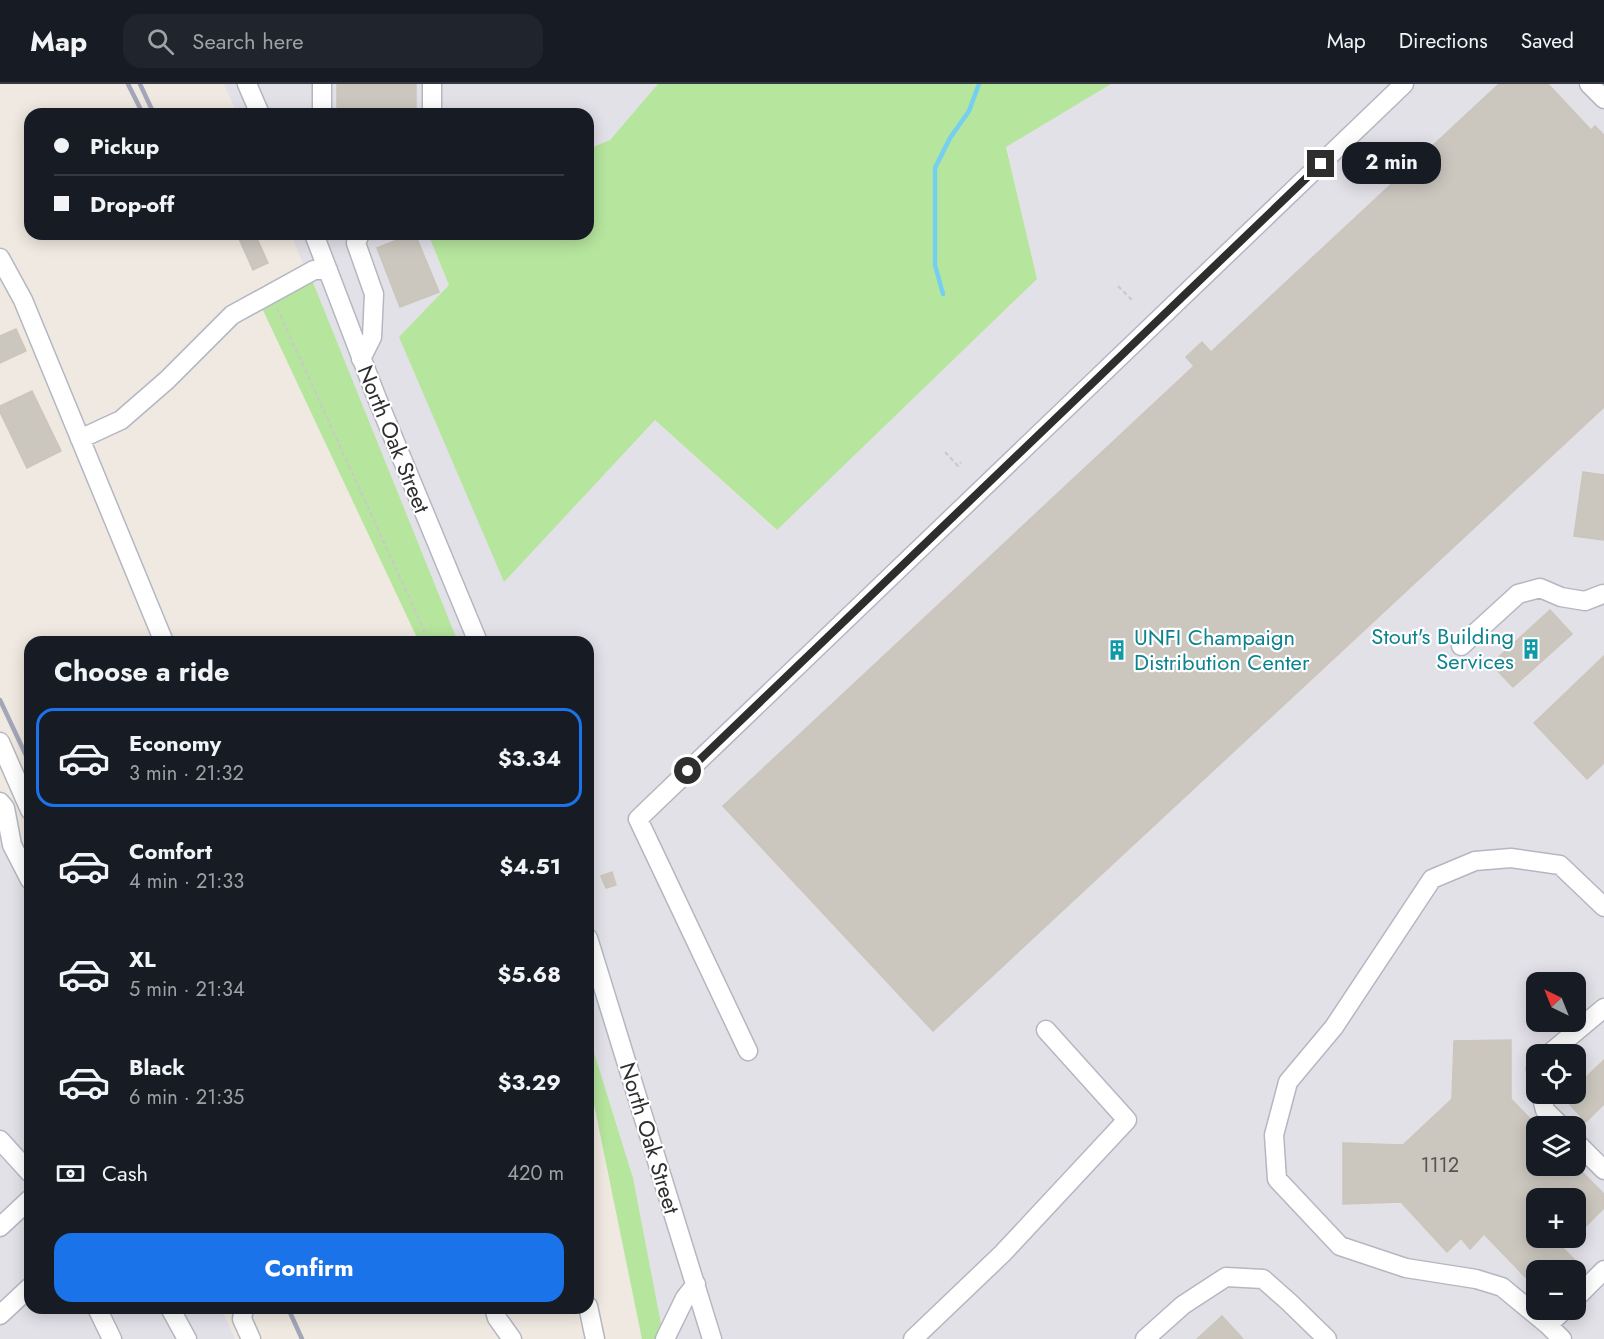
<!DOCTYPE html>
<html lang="en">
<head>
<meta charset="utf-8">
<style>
  :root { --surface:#171b24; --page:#20242c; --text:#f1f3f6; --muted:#9ea1a6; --line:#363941; --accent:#1a73e8 }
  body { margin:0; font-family:Jost,sans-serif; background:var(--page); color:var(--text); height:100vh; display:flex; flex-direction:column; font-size:22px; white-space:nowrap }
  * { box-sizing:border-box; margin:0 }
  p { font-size:20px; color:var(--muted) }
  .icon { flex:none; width:33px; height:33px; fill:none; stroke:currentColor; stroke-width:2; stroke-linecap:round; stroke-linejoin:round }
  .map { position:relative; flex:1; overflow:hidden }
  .panel { position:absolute; left:24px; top:552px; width:570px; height:678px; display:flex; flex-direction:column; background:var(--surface); border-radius:18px; box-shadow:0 3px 15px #0003 }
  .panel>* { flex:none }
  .guide { position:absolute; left:24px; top:24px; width:570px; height:132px; border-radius:18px; box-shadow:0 3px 15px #0003; display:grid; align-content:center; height:132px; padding:0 30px; background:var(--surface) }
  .needle { width:39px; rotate:317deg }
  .fabs { position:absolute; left:1526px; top:888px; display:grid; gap:12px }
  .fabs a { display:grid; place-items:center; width:60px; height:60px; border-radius:12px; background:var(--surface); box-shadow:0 3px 15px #0003; font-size:30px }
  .end { position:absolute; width:27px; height:27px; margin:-14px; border:8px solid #2e2e2e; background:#fff; box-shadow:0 0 0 3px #fff }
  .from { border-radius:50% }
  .bubble { position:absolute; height:42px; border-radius:18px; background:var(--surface); box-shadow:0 3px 15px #0003; font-size:20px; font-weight:700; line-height:42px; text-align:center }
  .guide b { display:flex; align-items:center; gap:21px; height:57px; font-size:22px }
  .guide b+b { border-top:2px solid var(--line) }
  .guide i { width:15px; height:15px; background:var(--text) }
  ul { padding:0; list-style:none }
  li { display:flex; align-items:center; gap:18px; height:99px; margin:0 12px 9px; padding:0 18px; border:3px solid transparent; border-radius:18px }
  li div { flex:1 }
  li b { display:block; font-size:22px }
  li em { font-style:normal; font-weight:700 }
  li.on { border-color:var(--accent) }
  li>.icon { width:54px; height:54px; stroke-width:1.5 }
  h2 { padding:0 30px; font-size:27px; line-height:72px }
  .pay { display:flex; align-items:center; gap:15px; height:66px; padding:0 30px; font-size:22px }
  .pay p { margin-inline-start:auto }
  .action { display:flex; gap:12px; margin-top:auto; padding:12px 30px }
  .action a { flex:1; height:69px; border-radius:18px; background:var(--accent); color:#fff; font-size:24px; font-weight:700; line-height:69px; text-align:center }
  header { display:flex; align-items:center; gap:36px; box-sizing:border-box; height:84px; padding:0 30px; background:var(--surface); border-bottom:2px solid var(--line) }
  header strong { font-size:28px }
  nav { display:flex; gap:33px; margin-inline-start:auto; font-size:21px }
  .search { width:420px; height:54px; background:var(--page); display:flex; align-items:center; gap:15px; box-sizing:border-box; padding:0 21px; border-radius:18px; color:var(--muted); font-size:22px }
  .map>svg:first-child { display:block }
  .industrial { fill:#e3e1e8; fill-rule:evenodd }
  .green { fill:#b6e59e }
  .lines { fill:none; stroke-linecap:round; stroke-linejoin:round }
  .stream { stroke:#75cff0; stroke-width:4.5 }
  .building { fill:#cbc7bf; stroke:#cbc5ba; stroke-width:1.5 }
  .minor-casing { stroke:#b4b7c1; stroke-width:21 }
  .path { stroke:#c9c9c9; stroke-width:2; stroke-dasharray:4.5 3; stroke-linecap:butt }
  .minor { stroke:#fff; stroke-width:18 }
  .rail { stroke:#a3a6b8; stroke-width:4.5 }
  .route { stroke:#2e2e2e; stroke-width:8 }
  .labels { text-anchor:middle; stroke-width:4.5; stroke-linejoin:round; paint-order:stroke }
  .number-label { font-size:20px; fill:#555452 }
  .street-label { font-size:22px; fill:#2e2e2e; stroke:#fff }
  .culture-label { font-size:22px; fill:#0d838f; stroke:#fff; text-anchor:end }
</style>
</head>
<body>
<header>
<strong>Map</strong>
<div class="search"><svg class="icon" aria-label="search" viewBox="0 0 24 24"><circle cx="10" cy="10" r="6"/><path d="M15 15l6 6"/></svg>Search here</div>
<nav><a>Map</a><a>Directions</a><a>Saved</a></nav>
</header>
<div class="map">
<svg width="1604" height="1255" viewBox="0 0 1604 1255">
  <rect width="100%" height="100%" fill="#efe9e1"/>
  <path class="industrial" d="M 224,0 L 658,0 L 610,56 L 588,65 L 588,30 L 237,30 Z
    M 1111,0 L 1604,0 L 1604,1255 L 663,1255 L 633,1094 L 588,949 L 588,558 L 458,558 L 291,150 L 428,150 L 449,201 L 504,497 L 655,336 L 776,446 L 1037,195 L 1006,62 ZM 1536,898 L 1575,898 L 1575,938 L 1536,938 ZM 1536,970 L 1575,970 L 1575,1010 L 1536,1010 ZM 1536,1042 L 1575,1042 L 1575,1082 L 1536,1082 ZM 1536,1114 L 1575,1114 L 1575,1154 L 1536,1154 ZM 1536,1186 L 1575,1186 L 1575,1226 L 1536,1226 Z
    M 0,755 L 30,816 L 30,1224 L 221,1224 L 235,1255 L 0,1255 Z"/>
  <path class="green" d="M 658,0 L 1111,0 L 1006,63 L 1037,195 L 777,446 L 655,336 L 504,498 L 399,253 L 449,201 L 428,150 L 588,150 L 588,65 L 610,56 Z
    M 312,196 L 458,558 L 419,558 L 261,222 Z
    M 588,949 L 633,1094 L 662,1245 L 657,1255 L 642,1255 L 588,991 Z"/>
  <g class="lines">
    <path class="stream" d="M 943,210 L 935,181 L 935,84 L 950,54 L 969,27 L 979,0"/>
  </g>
  <path class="building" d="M 337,0 L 416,0 L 416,30 L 337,30 Z
    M 1499,0 L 1548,0 L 1591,46 L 1595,42 L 1604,51 L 1604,323 L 933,947 L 723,722 L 1194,282 L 1186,273 L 1202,258 L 1211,268 Z
    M 237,150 L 255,150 L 268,179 L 253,186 Z
    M 412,150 L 415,150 L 439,208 L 400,223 L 377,164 Z
    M 16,245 L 26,267 L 0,279 L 0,252 Z
    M 32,307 L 61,367 L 27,384 L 0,328 L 0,322 Z
    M 1583,388 L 1604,391 L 1604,456 L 1574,452 Z
    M 1550,526 L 1572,550 L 1513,603 L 1491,580 Z
    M 1604,572 L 1604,679 L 1587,695 L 1534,639 Z
    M 612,788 L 616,801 L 606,804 L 601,792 Z
    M 1511,956 L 1511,1015 L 1536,1041 L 1536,1082 L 1576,1082 L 1604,1110 L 1604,1124 L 1575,1153 L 1575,1114 L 1536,1114 L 1536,1154 L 1574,1154 L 1563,1164 L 1584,1186 L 1536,1186 L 1536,1204 L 1484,1150 L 1470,1165 L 1461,1154 L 1447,1168 L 1401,1118 L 1343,1120 L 1343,1059 L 1403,1061 L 1452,1015 L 1454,957 Z
    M 1604,976 L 1604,1020 L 1586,1038 L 1564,1014 L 1569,1010 L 1575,1010 L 1575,1004 Z
    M 1222,1232 L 1243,1255 L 1197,1255 Z"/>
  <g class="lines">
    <g class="minor-casing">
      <path id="minor" d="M 247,0 L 260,30
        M 1589,0 L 1604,15
        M 322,30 L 322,0
        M 432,30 L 432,0
        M 314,150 L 376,312 L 478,558
        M 360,150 L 356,159 L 374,210 L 372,253 L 361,275
        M 0,174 L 23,216 L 164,558
        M 80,355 L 121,336 L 167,296 L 232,231 L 314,186 L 328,186
        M 1461,562 L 1518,510 L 1540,504 L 1561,513 L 1585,517 L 1603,510
        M 0,658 L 30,726
        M 0,718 L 5,724 L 12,761 L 30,796
        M 588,854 L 712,1255
        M 748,967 L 638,735 L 1404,0
        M 1549,970 L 1604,924
        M 1536,984 L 1536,986
        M 1541,1010 L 1545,1026 L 1561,1042
        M 0,1056 L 30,1089
        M 1575,1057 L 1604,1086
        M 0,1143 L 30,1115
        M 1575,1215 L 1604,1186
        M 588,1222 L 595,1255
        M 97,1224 L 112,1255
        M 170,1224 L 187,1255
        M 244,1224 L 242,1235 L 251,1255
        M 494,1224 L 497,1234 L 512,1255
        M 0,1231 L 30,1203
        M 1548,1241 L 1502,1203 L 1476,1195 L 1406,1184 L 1340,1162 L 1277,1095 L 1274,1051 L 1288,998 L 1334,943 L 1432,795 L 1475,777 L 1511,774 L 1560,781 L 1604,823
        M 665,1255 L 685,1214 L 696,1200
        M 913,1255 L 1003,1169 L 1127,1036 L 1046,946
        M 1145,1255 L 1183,1221 L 1226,1193 L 1263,1195 L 1289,1218 L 1327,1255
        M 1562,1255 L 1548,1241 L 1564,1226"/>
    </g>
    <path class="path" d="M 1118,202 L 1132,216
      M 277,224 L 423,544 L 427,558
      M 945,368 L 958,382 L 961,378"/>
    <use href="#minor" class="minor"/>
    <path class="rail" d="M 128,0 L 143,30
      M 140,0 L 154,30
      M 0,616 L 30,680
      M 288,1224 L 302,1255"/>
  </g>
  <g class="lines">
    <path class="route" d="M 688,687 L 1321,80"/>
  </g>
  <defs>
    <g id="building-bare" transform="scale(1.62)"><path d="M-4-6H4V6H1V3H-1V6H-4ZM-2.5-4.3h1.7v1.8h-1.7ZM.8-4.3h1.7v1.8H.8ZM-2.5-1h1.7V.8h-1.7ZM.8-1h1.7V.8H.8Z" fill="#0f9aa8" stroke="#fff" stroke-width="2.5" paint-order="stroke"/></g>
  </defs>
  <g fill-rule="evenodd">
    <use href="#building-bare" x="1531" y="565"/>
    <use href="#building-bare" x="1117" y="566"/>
  </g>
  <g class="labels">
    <g class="number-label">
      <text x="1440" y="1088">1112</text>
    </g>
    <g class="street-label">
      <text transform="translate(394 355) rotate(68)" y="8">North Oak Street</text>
      <text transform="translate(650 1054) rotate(73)" y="8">North Oak Street</text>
    </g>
    <g class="culture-label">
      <text x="1514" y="560">Stout's Building<tspan x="1514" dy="25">Services</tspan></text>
      <text x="1134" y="561" text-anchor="start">UNFI Champaign<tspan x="1134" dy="25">Distribution Center</tspan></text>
    </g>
  </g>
</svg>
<div class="fabs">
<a><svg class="needle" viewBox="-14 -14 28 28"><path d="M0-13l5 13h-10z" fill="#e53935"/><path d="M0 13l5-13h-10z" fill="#9ea1a6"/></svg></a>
<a><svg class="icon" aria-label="locate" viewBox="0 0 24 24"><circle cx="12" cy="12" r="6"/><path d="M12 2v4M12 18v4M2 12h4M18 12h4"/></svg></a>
<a><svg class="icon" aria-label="layers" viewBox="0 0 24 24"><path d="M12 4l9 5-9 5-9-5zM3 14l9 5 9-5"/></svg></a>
<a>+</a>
<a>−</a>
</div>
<i class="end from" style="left:688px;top:687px"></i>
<i class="end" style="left:1321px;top:80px"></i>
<div class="bubble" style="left:1342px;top:58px;width:99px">2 min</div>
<div class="guide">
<b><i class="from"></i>Pickup</b>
<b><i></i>Drop-off</b>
</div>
<section class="panel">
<h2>Choose a ride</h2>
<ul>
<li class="on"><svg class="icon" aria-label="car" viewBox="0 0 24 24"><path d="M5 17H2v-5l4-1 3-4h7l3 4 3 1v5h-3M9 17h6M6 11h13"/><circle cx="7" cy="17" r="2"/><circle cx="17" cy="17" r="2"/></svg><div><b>Economy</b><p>3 min · 21:32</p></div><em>$3.34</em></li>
<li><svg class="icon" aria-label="car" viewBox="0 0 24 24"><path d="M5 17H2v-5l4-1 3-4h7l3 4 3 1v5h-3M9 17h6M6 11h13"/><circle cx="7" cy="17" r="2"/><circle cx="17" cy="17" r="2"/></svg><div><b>Comfort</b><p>4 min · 21:33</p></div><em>$4.51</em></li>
<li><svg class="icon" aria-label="car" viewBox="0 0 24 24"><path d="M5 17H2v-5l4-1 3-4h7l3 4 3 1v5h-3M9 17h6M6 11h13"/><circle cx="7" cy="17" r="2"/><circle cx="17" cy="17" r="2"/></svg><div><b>XL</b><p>5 min · 21:34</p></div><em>$5.68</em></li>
<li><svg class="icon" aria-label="car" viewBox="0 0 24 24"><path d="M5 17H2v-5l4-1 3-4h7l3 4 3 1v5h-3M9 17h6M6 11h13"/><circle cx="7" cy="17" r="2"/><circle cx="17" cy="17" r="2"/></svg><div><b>Black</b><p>6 min · 21:35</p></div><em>$3.29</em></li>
</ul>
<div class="pay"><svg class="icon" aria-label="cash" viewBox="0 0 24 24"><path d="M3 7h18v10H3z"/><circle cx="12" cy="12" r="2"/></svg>Cash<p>420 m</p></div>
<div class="action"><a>Confirm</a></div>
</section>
</div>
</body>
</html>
